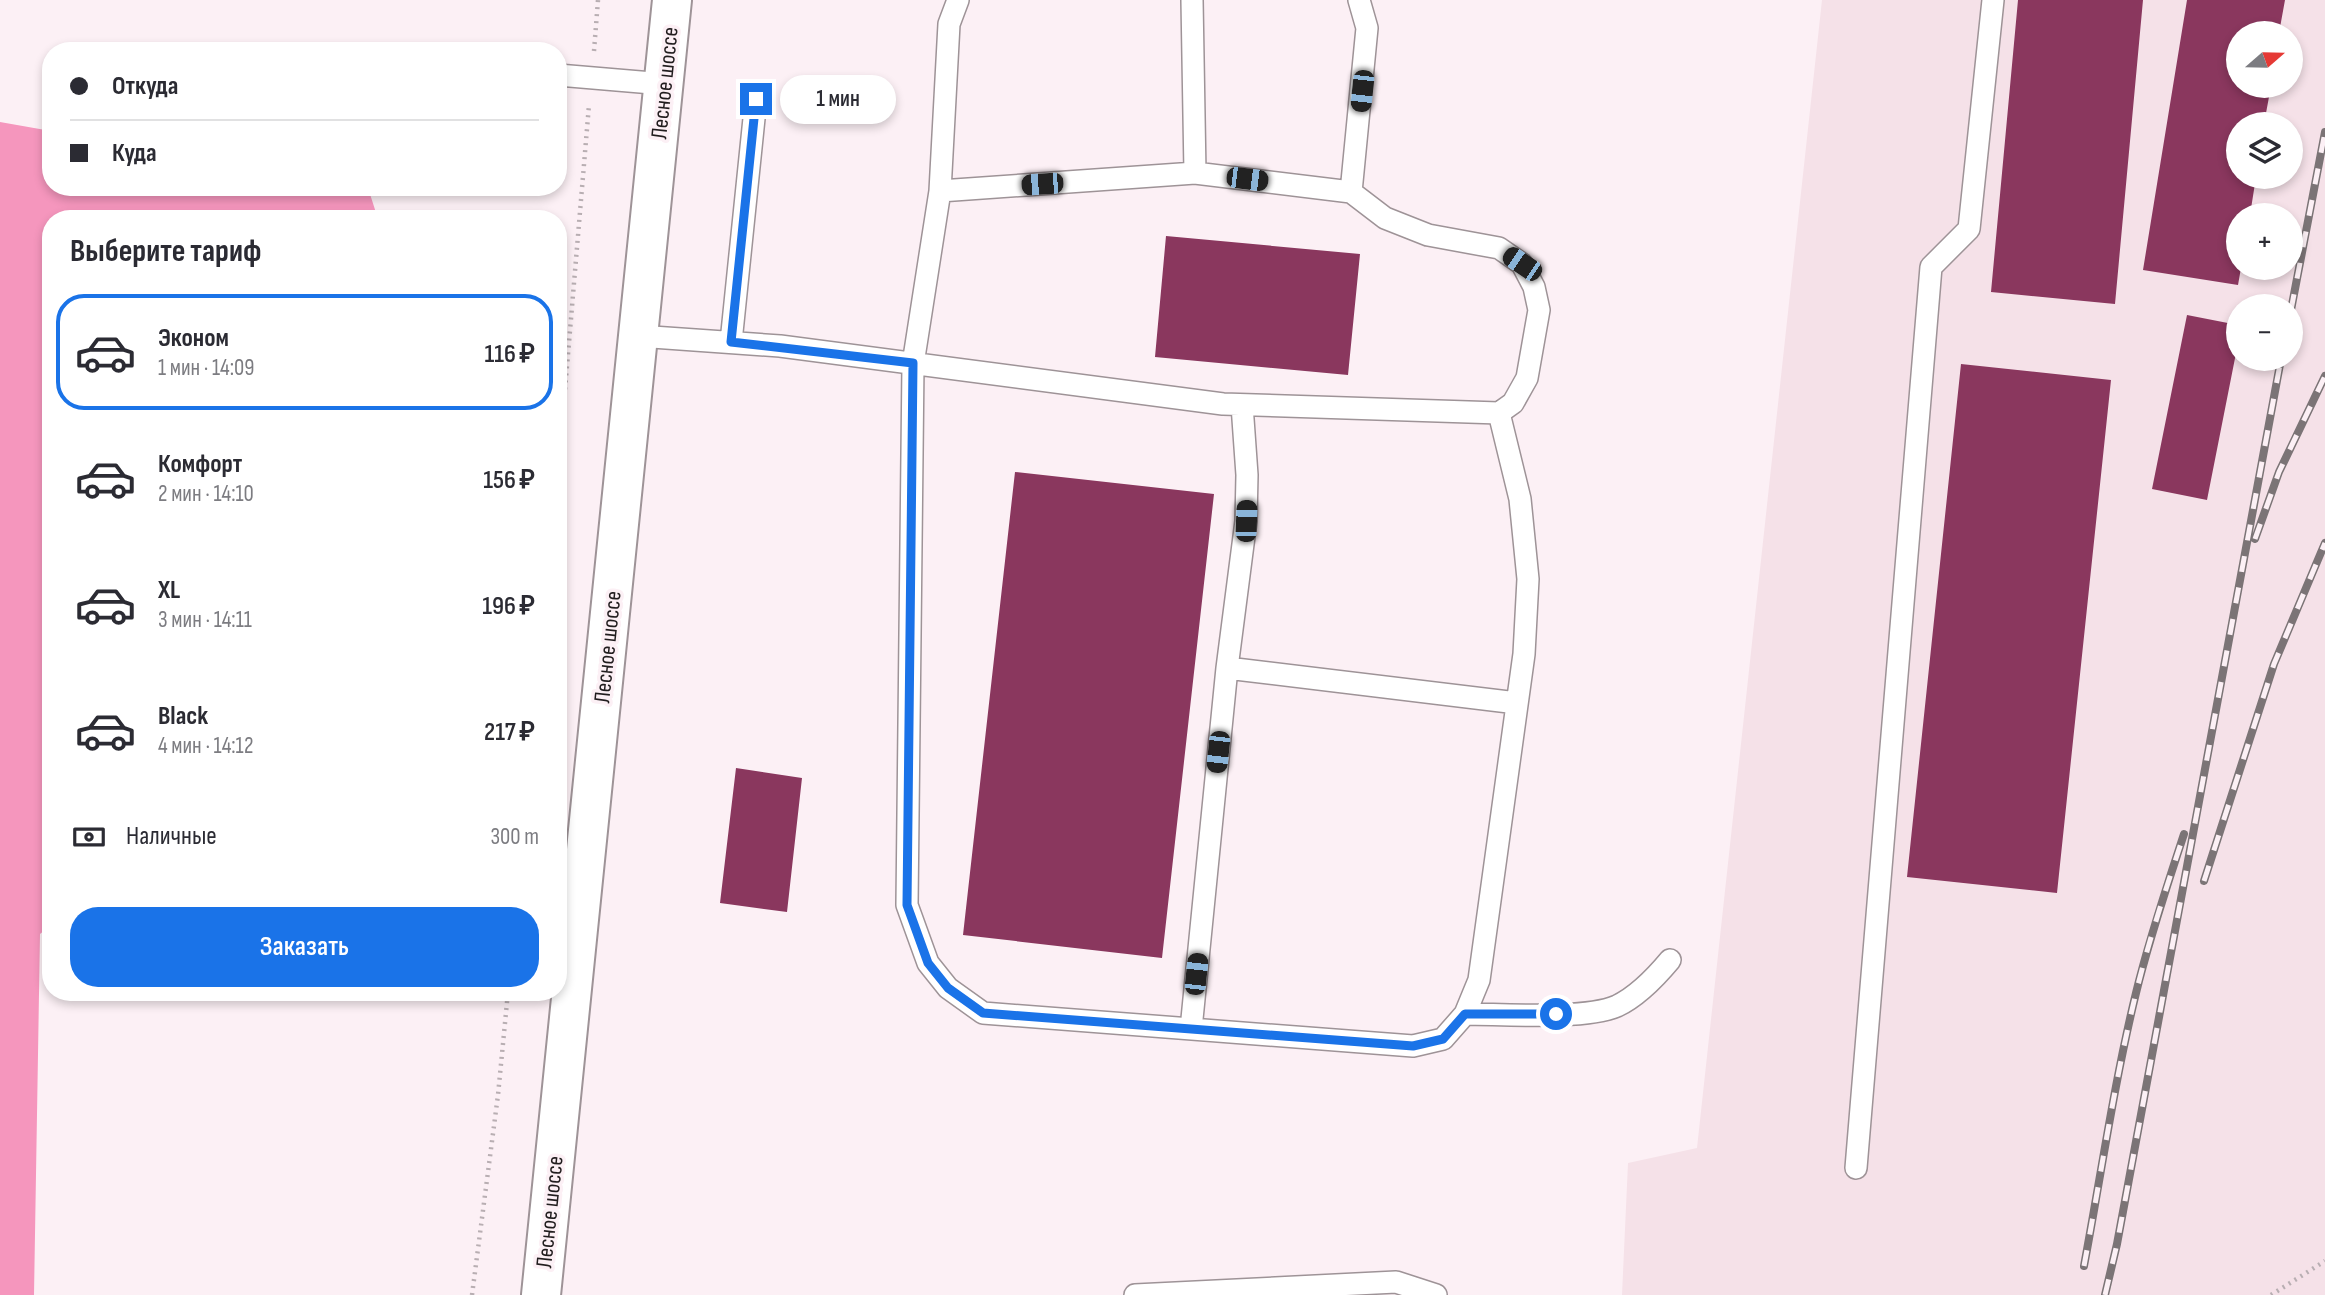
<!DOCTYPE html>
<html lang="ru">
<head>
<meta charset="utf-8">
<style>
  :root { --surface:#fff; --page:#f2f2f3; --text:#2b2b33; --muted:#7c7c81; --line:#e1e1e2; --accent:#1a73e8 }
  body { margin:0; font-family:"Sofia Sans Condensed",sans-serif; background:var(--page); color:var(--text); height:100vh; display:flex; flex-direction:column; font-size:26px; white-space:nowrap }
  * { box-sizing:border-box; margin:0 }
  p { font-size:23px; color:var(--muted) }
  .icon { flex:none; width:38px; height:38px; fill:none; stroke:currentColor; stroke-width:2; stroke-linecap:round; stroke-linejoin:round }
  .map { position:relative; flex:1; overflow:hidden }
  .panel { position:absolute; left:42px; top:210px; width:525px; height:791px; display:flex; flex-direction:column; background:var(--surface); border-radius:28px; box-shadow:0 4px 10px #0003 }
  .panel>* { flex:none }
  .guide { position:absolute; left:42px; top:42px; width:525px; height:154px; border-radius:28px; box-shadow:0 4px 10px #0003; display:grid; align-content:center; height:154px; padding:0 28px; background:var(--surface) }
  .needle { width:46px; rotate:70deg }
  .tools { position:absolute; left:2226px; top:21px; display:grid; gap:14px }
  .tools a { display:grid; place-items:center; width:77px; height:77px; border-radius:50%; background:var(--surface); box-shadow:0 4px 10px #0003; font-size:35px }
  .end { position:absolute; width:32px; height:32px; margin:-16px; border:9px solid #1a73e8; background:#fff; box-shadow:0 0 0 4px #fff }
  .from { border-radius:50% }
  .bubble { position:absolute; height:49px; border-radius:24px; background:var(--surface); box-shadow:0 4px 10px #0003; font-size:23px; font-weight:600; line-height:49px; text-align:center }
  .car { position:absolute; width:21px; height:42px; margin:-21px -10px; border-radius:9px; box-shadow:0 0 5px 2px #0007; background:linear-gradient(#222 24%,#8ab4d8 0 40%,#222 0 76%,#8ab4d8 0 86%,#222 0) }
  .guide b { display:flex; align-items:center; gap:24px; height:66px; font-size:26px }
  .guide b+b { border-top:2px solid var(--line) }
  .guide i { width:18px; height:18px; background:var(--text) }
  ul { padding:0; list-style:none }
  li { display:flex; align-items:center; gap:21px; height:116px; margin:0 14px 10px; padding:0 14px; border:4px solid transparent; border-radius:28px }
  li div { flex:1 }
  li b { display:block; font-size:26px }
  li em { font-style:normal; font-weight:600 }
  li.selected { border-color:var(--accent) }
  li>.icon { width:63px; height:63px; stroke-width:1.5 }
  h2 { padding:0 28px; font-size:32px; line-height:84px }
  .pay { display:flex; align-items:center; gap:18px; height:77px; padding:0 28px; font-size:26px }
  .pay p { margin-inline-start:auto }
  .button { display:flex; gap:14px; margin-top:auto; padding:14px 28px }
  .button a { flex:1; height:80px; border-radius:28px; background:var(--accent); color:#fff; font-size:28px; font-weight:600; line-height:80px; text-align:center }
  .map>svg:first-child { display:block }
  .built { fill:#f5e1e8; fill-rule:evenodd }
  .forest { fill:#f596bd }
  .building { fill:#8a375e }
  .lines { fill:none; stroke-linecap:round; stroke-linejoin:round }
  .lane-casing { stroke:#9e9397; stroke-width:24 }
  .secondary-casing { stroke:#9e9397; stroke-width:42 }
  .path { stroke:#b8aeb2; stroke-width:4.5; stroke-dasharray:2 5; stroke-linecap:butt }
  .lane { stroke:#fff; stroke-width:21 }
  .secondary { stroke:#fff; stroke-width:38 }
  .rail-casing { stroke:#7b7476; stroke-width:8 }
  .rail { stroke:#fcf0f5; stroke-width:5; stroke-dasharray:16; stroke-linecap:butt }
  .route { stroke:#1a73e8; stroke-width:9 }
  .labels { text-anchor:middle; stroke-width:7; stroke-linejoin:round; paint-order:stroke }
  .street-label { font-size:23px; fill:#211d1e; stroke:#fcf0f5 }
</style>
</head>
<body>
<div class="map">
<svg width="2325" height="1295" viewBox="0 0 2325 1295">
  <rect width="100%" height="100%" fill="#fcf0f5"/>
  <path class="built" d="M 1822,0 L 2325,0 L 2325,1295 L 1622,1295 L 1628,1163 L 1697,1148 ZM 2238,33 L 2291,33 L 2291,86 L 2238,86 ZM 2238,124 L 2291,124 L 2291,177 L 2238,177 ZM 2238,215 L 2291,215 L 2291,268 L 2238,268 ZM 2238,306 L 2291,306 L 2291,359 L 2238,359 Z"/>
  <path class="forest" d="M 0,122 L 51,131 L 51,187 L 338,187 L 370,194 L 378,219 L 51,219 L 51,925 L 40,934 L 34,1295 L 0,1295 Z"/>
  <path class="building" d="M 2018,0 L 2143,0 L 2115,304 L 1991,292 Z
    M 2187,0 L 2285,0 L 2279,33 L 2238,33 L 2238,86 L 2271,86 L 2264,124 L 2238,124 L 2238,177 L 2256,177 L 2250,215 L 2238,215 L 2238,268 L 2241,268 L 2238,285 L 2143,270 Z
    M 1166,236 L 1360,254 L 1348,375 L 1155,357 Z
    M 2187,315 L 2238,325 L 2238,343 L 2207,500 L 2152,489 Z
    M 1961,364 L 2111,380 L 2057,893 L 1907,877 Z
    M 1015,472 L 1214,494 L 1162,958 L 963,935 Z
    M 736,768 L 802,778 L 787,912 L 720,903 Z"/>
  <g class="lines">
    <g class="lane-casing">
      <path id="lane" d="M 1192,0 L 1195,173
        M 558,75 L 664,84
        M 940,191 L 913,364 L 907,905 L 928,963 L 948,988 L 983,1013 L 1413,1046 L 1443,1039 L 1465,1014 L 1479,980 L 1524,654 L 1528,579 L 1520,499 L 1499,413
        M 1351,192 L 1367,28 L 1359,0
        M 638,336 L 780,346 L 1223,404 L 1499,413 L 1513,403 L 1527,378 L 1539,310 L 1534,287 L 1522,264 L 1499,248 L 1428,235 L 1385,218 L 1351,192 L 1195,173 L 940,191 L 949,24 L 958,0
        M 731,342 L 756,99
        M 1227,668 L 1517,703
        M 1465,1014 C 1502,1014 1585,1020 1617,1006 C 1638,996 1655,978 1670,960
        M 1191,1029 L 1227,668 L 1246,521 L 1247,475 L 1242,405
        M 1856,1168 L 1931,267 L 1969,229 L 1993,0
        M 1135,1295 L 1396,1282 L 1436,1295"/>
    </g>
    <g class="secondary-casing">
      <path id="secondary" d="M 541,1295 L 672,0"/>
    </g>
    <path class="path" d="M 594,51 L 598,0
      M 558,473 L 589,105
      M 472,1295 L 498,1095 L 508,992
      M 2271,1295 L 2325,1261"/>
    <use href="#lane" class="lane"/>
    <use href="#secondary" class="secondary"/>
    <g class="rail-casing">
      <path id="rail" d="M 2291,310 L 2325,132
        M 2255,539 L 2279,472 L 2325,376
        M 2204,881 L 2274,664 L 2325,543
        M 2084,1266 C 2101,1175 2114,1083 2136,993 C 2149,939 2167,886 2184,834
        M 2105,1295 L 2117,1244 L 2281,359"/>
    </g>
    <use href="#rail" class="rail"/>
  </g>
  <g class="lines">
    <path class="route" d="M 756,99 L 731,342 L 913,363 L 907,905 L 928,963 L 948,988 L 983,1013 L 1413,1046 L 1443,1039 L 1465,1014 L 1556,1014"/>
  </g>
  <g class="labels">
    <g class="street-label">
      <text transform="translate(664 83) rotate(-84)" y="8">Лесное шоссе</text>
      <text transform="translate(607 647) rotate(-84)" y="8">Лесное шоссе</text>
      <text transform="translate(549 1212) rotate(-84)" y="8">Лесное шоссе</text>
    </g>
  </g>
</svg>
<div class="tools">
<a><svg class="needle" viewBox="-14 -14 28 28"><path d="M0-13l5 13h-10z" fill="#e53935"/><path d="M0 13l5-13h-10z" fill="#7c7c81"/></svg></a>
<a><svg class="icon" aria-label="layers" viewBox="0 0 24 24"><path d="M12 4l9 5-9 5-9-5zM3 14l9 5 9-5"/></svg></a>
<a>+</a>
<a>−</a>
</div>
<i class="end from" style="left:1556px;top:1014px"></i>
<i class="end" style="left:756px;top:99px"></i>
<div class="bubble" style="left:780px;top:75px;width:116px">1 мин</div>
<i class="car" style="left:1362px;top:91px;rotate:186deg"></i>
<i class="car" style="left:1247px;top:179px;rotate:97deg"></i>
<i class="car" style="left:1042px;top:184px;rotate:266deg"></i>
<i class="car" style="left:1522px;top:264px;rotate:304deg"></i>
<i class="car" style="left:1246px;top:521px;rotate:2deg"></i>
<i class="car" style="left:1218px;top:752px;rotate:186deg"></i>
<i class="car" style="left:1196px;top:974px;rotate:6deg"></i>
<div class="guide">
<b><i class="from"></i>Откуда</b>
<b><i></i>Куда</b>
</div>
<section class="panel">
<h2>Выберите тариф</h2>
<ul>
<li class="selected"><svg class="icon" aria-label="car" viewBox="0 0 24 24"><path d="M5 17H2v-5l4-1 3-4h7l3 4 3 1v5h-3M9 17h6M6 11h13"/><circle cx="7" cy="17" r="2"/><circle cx="17" cy="17" r="2"/></svg><div><b>Эконом</b><p>1 мин · 14:09</p></div><em>116 ₽</em></li>
<li><svg class="icon" aria-label="car" viewBox="0 0 24 24"><path d="M5 17H2v-5l4-1 3-4h7l3 4 3 1v5h-3M9 17h6M6 11h13"/><circle cx="7" cy="17" r="2"/><circle cx="17" cy="17" r="2"/></svg><div><b>Комфорт</b><p>2 мин · 14:10</p></div><em>156 ₽</em></li>
<li><svg class="icon" aria-label="car" viewBox="0 0 24 24"><path d="M5 17H2v-5l4-1 3-4h7l3 4 3 1v5h-3M9 17h6M6 11h13"/><circle cx="7" cy="17" r="2"/><circle cx="17" cy="17" r="2"/></svg><div><b>XL</b><p>3 мин · 14:11</p></div><em>196 ₽</em></li>
<li><svg class="icon" aria-label="car" viewBox="0 0 24 24"><path d="M5 17H2v-5l4-1 3-4h7l3 4 3 1v5h-3M9 17h6M6 11h13"/><circle cx="7" cy="17" r="2"/><circle cx="17" cy="17" r="2"/></svg><div><b>Black</b><p>4 мин · 14:12</p></div><em>217 ₽</em></li>
</ul>
<div class="pay"><svg class="icon" aria-label="cash" viewBox="0 0 24 24"><path d="M3 7h18v10H3z"/><circle cx="12" cy="12" r="2"/></svg>Наличные<p>300 m</p></div>
<div class="button"><a>Заказать</a></div>
</section>
</div>
</body>
</html>
